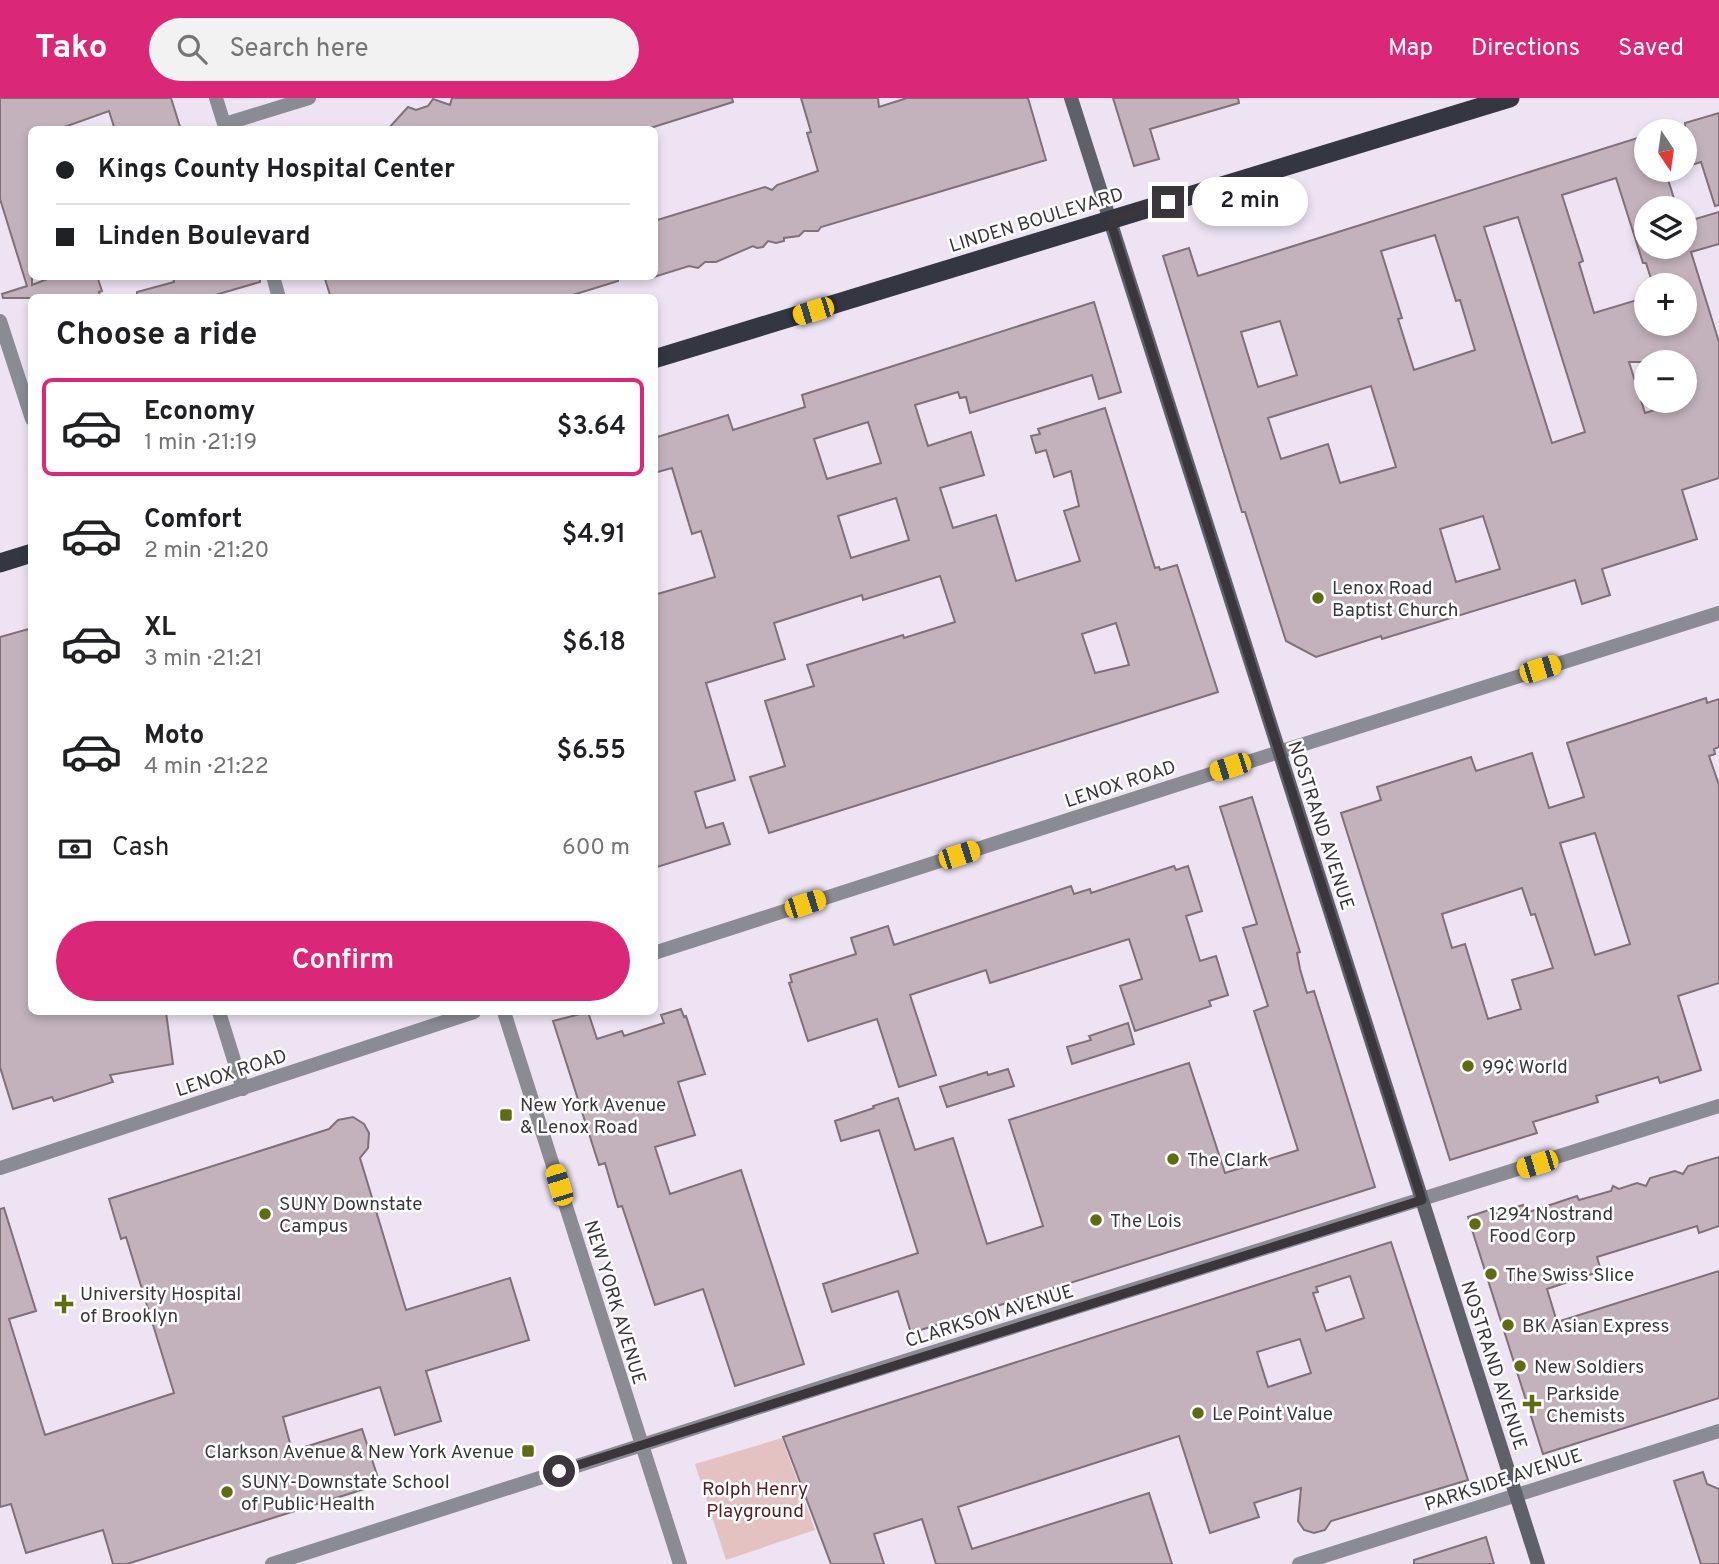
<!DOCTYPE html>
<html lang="en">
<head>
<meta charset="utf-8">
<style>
  :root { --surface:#fff; --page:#f2f2f2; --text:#202124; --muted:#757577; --line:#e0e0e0; --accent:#db2777 }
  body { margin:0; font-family:Overpass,sans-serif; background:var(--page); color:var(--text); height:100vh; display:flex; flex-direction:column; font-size:26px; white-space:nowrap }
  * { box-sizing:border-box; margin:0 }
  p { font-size:23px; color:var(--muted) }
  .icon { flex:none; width:38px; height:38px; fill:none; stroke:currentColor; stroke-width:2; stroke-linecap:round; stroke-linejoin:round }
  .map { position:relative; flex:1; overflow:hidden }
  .sheet { position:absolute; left:28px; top:196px; width:630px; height:721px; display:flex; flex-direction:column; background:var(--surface); border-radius:10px; box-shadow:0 4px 10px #0003 }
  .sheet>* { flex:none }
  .top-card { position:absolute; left:28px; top:28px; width:630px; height:154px; border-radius:10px; box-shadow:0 4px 10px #0003; display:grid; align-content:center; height:154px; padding:0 28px; background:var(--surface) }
  .needle { width:46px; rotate:167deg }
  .buttons { position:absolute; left:1634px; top:21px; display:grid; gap:14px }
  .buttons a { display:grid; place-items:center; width:63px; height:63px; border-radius:50%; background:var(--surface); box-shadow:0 4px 10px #0003; font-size:35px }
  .end { position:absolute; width:32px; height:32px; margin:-16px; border:9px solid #3a363c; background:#fff; box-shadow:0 0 0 4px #fff }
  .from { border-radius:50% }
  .bubble { position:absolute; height:49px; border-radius:24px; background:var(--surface); box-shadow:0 4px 10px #0003; font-size:23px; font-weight:600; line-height:49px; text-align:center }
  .car { position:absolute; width:21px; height:42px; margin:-21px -10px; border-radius:9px; box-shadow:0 0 5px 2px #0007; background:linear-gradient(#f5c518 24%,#345 0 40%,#f5c518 0 76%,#345 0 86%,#f5c518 0) }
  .top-card b { display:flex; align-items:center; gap:24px; height:66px; font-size:26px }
  .top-card b+b { border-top:2px solid var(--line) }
  .top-card i { width:18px; height:18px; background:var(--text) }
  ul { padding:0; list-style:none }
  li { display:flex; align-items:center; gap:21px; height:98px; margin:0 14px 10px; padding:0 14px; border:4px solid transparent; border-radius:10px }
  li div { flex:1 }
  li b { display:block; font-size:26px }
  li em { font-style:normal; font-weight:600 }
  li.selected { border-color:var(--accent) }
  li>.icon { width:63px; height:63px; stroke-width:1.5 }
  h2 { padding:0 28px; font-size:32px; line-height:84px }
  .pay { display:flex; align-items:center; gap:18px; height:77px; padding:0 28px; font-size:26px }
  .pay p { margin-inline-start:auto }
  .action { display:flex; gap:14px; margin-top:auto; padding:14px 28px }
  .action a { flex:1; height:80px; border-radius:42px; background:var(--accent); color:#fff; font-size:28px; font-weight:600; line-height:80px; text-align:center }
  header { display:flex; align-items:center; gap:42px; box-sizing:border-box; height:98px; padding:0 35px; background:var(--accent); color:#fff }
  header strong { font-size:33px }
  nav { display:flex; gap:38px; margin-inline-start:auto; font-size:24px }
  .search { width:490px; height:63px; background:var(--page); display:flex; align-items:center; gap:18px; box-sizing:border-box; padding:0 24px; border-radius:38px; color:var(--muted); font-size:26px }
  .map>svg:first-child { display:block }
  .green { fill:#e4c2c2 }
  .building { fill:#c3b2bb; stroke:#807078; stroke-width:2; fill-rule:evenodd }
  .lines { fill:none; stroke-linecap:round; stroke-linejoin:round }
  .minor { stroke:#8b8c93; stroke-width:14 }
  .secondary { stroke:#5f616a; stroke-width:14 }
  .trunk { stroke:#343642; stroke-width:19 }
  .route { stroke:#3a363c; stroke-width:9 }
  .poi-dot { fill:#606b13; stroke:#fff; stroke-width:2.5 }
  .labels { text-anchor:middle; stroke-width:5; stroke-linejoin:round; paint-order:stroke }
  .street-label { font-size:19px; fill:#3a363c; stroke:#fff }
  .poi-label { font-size:19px; fill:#3a363c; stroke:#fff; text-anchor:start }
  .park-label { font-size:19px; fill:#5b1b21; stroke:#fff }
</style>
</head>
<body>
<header>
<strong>Tako</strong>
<div class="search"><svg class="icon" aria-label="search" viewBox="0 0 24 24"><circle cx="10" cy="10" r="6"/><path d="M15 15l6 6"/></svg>Search here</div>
<nav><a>Map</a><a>Directions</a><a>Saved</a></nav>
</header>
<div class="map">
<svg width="1719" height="1466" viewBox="0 0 1719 1466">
  <rect width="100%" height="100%" fill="#ede3f3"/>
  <path class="green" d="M 782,1340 L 815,1432 L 726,1462 L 695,1366 Z"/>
  <path class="building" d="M 0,0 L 171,0 L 181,32 L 115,32 L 109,13 L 56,32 L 32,32 L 32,187 L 55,178 L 97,178 L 102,193 L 99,194 L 101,200 L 3,200 L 2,196 L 27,188 L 0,101 Z
    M 452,0 L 732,0 L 733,4 L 644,32 L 387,32 L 408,9 L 416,12 L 428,8 L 433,1 L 450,7 Z
    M 801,0 L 878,0 L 879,9 L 907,0 L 1028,0 L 1046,62 L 821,129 L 818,133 L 804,133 L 799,138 L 784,140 L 784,143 L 776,145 L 768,143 L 763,149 L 757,150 L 753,148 L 716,164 L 705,164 L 698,170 L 689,168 L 654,179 L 654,123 L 765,89 L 772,92 L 777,87 L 818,73 L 807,35 L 811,34 Z
    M 1113,0 L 1238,0 L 1239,5 L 1150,31 L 1159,61 L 1134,68 Z
    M 1719,15 L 1719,107 L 1715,108 L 1701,64 L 1685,69 L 1685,25 Z
    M 1647,37 L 1647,72 L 1665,72 L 1677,110 L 1647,110 L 1647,149 L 1685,149 L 1685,124 L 1719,114 L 1719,146 L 1691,154 L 1719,244 L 1719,380 L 1682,392 L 1697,441 L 1602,471 L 1610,497 L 1582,506 L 1575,482 L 1382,541 L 1381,538 L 1316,559 L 1286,543 L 1245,414 L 1242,414 L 1163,158 L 1189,150 L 1198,178 ZM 1616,80 L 1643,165 L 1646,165 L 1653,187 L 1685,187 L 1685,226 L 1647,226 L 1647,199 L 1594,215 L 1579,165 L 1583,163 L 1562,97 ZM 1518,119 L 1585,334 L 1552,345 L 1484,129 ZM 1435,137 L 1456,203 L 1460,202 L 1475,252 L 1414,272 L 1398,221 L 1402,220 L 1381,153 ZM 1280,223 L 1297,277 L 1258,289 L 1241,234 ZM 1629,264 L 1685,264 L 1685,303 L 1645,315 ZM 1371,288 L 1396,369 L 1340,385 L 1328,346 L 1281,361 L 1268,320 ZM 1483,418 L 1500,471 L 1456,484 L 1440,431 Z
    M 173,178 L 260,178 L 260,184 L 205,200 L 137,200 L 137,194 L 174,184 Z
    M 324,178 L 618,178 L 618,183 L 563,200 L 331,200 Z
    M 1094,204 L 1121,294 L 1099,301 L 1092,277 L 970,315 L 966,299 L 960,300 L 958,294 L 915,307 L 928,348 L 971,334 L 984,377 L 940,390 L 953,430 L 996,417 L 1016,483 L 1080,463 L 1064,413 L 1079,408 L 1071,373 L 1054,379 L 1046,352 L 1036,355 L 1031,338 L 1040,336 L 1038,331 L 1105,310 L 1155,470 L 1159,469 L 1160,472 L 1177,467 L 1218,594 L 769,735 L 750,679 L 785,668 L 765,603 L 814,588 L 807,567 L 903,537 L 904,540 L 955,524 L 940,478 L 863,502 L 862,497 L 774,525 L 785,561 L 706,585 L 735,682 L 695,694 L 706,730 L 723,725 L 730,746 L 654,770 L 654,497 L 715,479 L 701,433 L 692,436 L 672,370 L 654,375 L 654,340 L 728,317 L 733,332 L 805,309 L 802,297 ZM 868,324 L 881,365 L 827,381 L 814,341 ZM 896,400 L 909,442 L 851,460 L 838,418 ZM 1116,525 L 1129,567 L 1095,575 L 1082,536 Z
    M 32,530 L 32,914 L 166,914 L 173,966 L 110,977 L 113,984 L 54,1003 L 52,999 L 13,1011 L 0,969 L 0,539 Z
    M 1706,600 L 1707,605 L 1719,601 L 1719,649 L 1714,651 L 1715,656 L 1709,658 L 1719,687 L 1719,885 L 1678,898 L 1701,972 L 1660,985 L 1658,979 L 1596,998 L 1598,1004 L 1533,1024 L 1537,1035 L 1450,1062 L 1341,715 L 1381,702 L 1377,689 L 1471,659 L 1476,673 L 1532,655 L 1549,710 L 1584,699 L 1567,645 ZM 1595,735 L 1630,846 L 1595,857 L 1560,745 ZM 1522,790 L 1531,817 L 1535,816 L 1553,870 L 1512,882 L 1521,911 L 1488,921 L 1465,846 L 1452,850 L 1442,816 Z
    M 1252,699 L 1300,854 L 1297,855 L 1300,871 L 1307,895 L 1314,893 L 1375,1089 L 911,1235 L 898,1193 L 832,1214 L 823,1186 L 918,1155 L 879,1032 L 841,1043 L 835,1023 L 874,1010 L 873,1008 L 898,1000 L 915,1052 L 953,1040 L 987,1146 L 1043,1128 L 1009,1022 L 1189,965 L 1225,1075 L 1298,1052 L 1254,913 L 1268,908 L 1243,830 L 1257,826 L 1220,709 Z
    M 1174,768 L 1176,772 L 1188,768 L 1202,813 L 1186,818 L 1200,863 L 1216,858 L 1228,897 L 1209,903 L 1211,908 L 1135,933 L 1120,888 L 1142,881 L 1129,841 L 990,885 L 986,872 L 910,897 L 936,977 L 899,989 L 877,921 L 808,943 L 789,885 L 792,884 L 790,877 L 856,856 L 851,840 L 888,828 L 894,847 L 1071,788 L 1074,796 L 1090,791 L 1091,795 Z
    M 681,911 L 684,919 L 686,918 L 705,976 L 678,984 L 695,1037 L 655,1049 L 670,1096 L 741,1072 L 804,1266 L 735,1288 L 703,1191 L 655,1207 L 622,1108 L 618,1109 L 605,1065 L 599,1067 L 553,923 L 588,914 L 597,941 L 622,933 L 624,938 L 664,925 L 661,917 Z
    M 1128,925 L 1134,946 L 1072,966 L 1067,949 L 1091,942 L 1089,938 Z
    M 1008,971 L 1014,988 L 947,1009 L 940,989 L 987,974 L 988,977 Z
    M 353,1019 L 364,1026 L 369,1035 L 368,1050 L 360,1060 L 406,1212 L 510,1180 L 529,1242 L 426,1273 L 441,1323 L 395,1337 L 380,1289 L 283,1319 L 292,1353 L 362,1331 L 380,1386 L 127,1466 L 113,1466 L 103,1432 L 26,1455 L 11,1406 L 0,1409 L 0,1111 L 4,1110 L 36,1213 L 9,1221 L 45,1337 L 174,1295 L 126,1139 L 121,1141 L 109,1101 L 329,1031 L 338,1022 Z
    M 1719,1059 L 1719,1128 L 1699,1135 L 1697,1128 L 1597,1159 L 1601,1173 L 1547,1191 L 1557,1224 L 1719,1173 L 1719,1300 L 1543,1356 L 1468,1119 L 1492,1111 L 1494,1116 L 1523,1107 L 1526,1115 L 1577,1098 L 1579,1102 L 1611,1093 L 1613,1088 L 1619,1091 L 1637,1085 L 1646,1088 L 1650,1080 L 1675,1073 L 1683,1076 L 1688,1068 Z
    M 1391,1144 L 1468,1382 L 1331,1423 L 1325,1432 L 1314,1435 L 1304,1432 L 1298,1423 L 1301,1390 L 1254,1405 L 1259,1419 L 1210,1435 L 1179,1338 L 958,1409 L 972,1451 L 1149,1395 L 1172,1466 L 936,1466 L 922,1421 L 874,1436 L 884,1466 L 831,1466 L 783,1339 ZM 1350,1178 L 1364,1220 L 1326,1233 L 1313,1195 L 1318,1194 L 1316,1189 ZM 1300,1241 L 1311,1275 L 1268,1289 L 1257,1254 Z
    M 1703,1374 L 1707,1386 L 1719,1391 L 1719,1466 L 1701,1466 L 1674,1383 Z
    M 1486,1439 L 1494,1466 L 1414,1466 L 1414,1462 Z"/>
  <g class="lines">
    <path class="minor" d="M 216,0 L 226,32
      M 225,26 L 309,0
      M 273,178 L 279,200
      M 0,223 L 32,321
      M 654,855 L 1279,654 L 1719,515
      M 219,914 L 243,991
      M 504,914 L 680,1466
      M 0,1070 L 474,914
      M 272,1466 L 841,1283 L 1719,1008
      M 1299,1466 L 1719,1333"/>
    <path class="secondary" d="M 1071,0 L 1538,1466"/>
    <path class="trunk" d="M 654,261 L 1510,0
      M 0,465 L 32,455"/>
  </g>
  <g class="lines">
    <path class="route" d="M 559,1373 L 1422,1102 L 1110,122 L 1168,104"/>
  </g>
  <g class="poi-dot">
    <circle cx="1318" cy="500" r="7"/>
    <circle cx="1468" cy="968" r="7"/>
    <rect x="499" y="1010" width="14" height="14" rx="3.5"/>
    <circle cx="1173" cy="1061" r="7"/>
    <circle cx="265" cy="1116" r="7"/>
    <circle cx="1096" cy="1122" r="7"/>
    <circle cx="1475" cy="1126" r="7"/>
    <circle cx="1491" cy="1176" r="7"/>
    <path d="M60.5 1195.5h7v7h7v7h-7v7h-7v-7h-7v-7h7z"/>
    <circle cx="1508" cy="1227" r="7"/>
    <circle cx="1520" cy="1268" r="7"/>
    <path d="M1528.5 1295.5h7v7h7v7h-7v7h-7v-7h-7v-7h7z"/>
    <circle cx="1198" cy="1315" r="7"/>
    <rect x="521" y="1346" width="14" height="14" rx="3.5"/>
    <circle cx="227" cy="1394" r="7"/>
  </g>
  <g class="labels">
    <g class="street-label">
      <text transform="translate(1036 121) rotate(-17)" y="7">LINDEN BOULEVARD</text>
      <text transform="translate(1120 685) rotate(-18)" y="7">LENOX ROAD</text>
      <text transform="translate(1322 727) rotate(72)" y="7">NOSTRAND AVENUE</text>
      <text transform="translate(231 974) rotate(-18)" y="7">LENOX ROAD</text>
      <text transform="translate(616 1204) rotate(73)" y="7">NEW YORK AVENUE</text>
      <text transform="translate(989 1217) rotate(-17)" y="7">CLARKSON AVENUE</text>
      <text transform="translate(1495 1267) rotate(72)" y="7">NOSTRAND AVENUE</text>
      <text transform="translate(1503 1381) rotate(-18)" y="7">PARKSIDE AVENUE</text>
    </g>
    <g class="poi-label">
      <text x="1332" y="496">Lenox Road<tspan x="1332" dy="22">Baptist Church</tspan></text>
      <text x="1482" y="975">99¢ World</text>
      <text x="520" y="1013">New York Avenue<tspan x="520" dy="22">&amp; Lenox Road</tspan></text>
      <text x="1187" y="1068">The Clark</text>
      <text x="279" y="1112">SUNY Downstate<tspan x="279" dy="22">Campus</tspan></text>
      <text x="1489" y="1122">1294 Nostrand<tspan x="1489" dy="22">Food Corp</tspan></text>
      <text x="1110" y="1129">The Lois</text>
      <text x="1505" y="1183">The Swiss Slice</text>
      <text x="80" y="1202">University Hospital<tspan x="80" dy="22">of Brooklyn</tspan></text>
      <text x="1522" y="1234">BK Asian Express</text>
      <text x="1534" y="1275">New Soldiers</text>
      <text x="1546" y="1302">Parkside<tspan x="1546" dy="22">Chemists</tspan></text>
      <text x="1212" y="1322">Le Point Value</text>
      <text x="514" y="1360" text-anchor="end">Clarkson Avenue &amp; New York Avenue</text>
      <text x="241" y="1390">SUNY-Downstate School<tspan x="241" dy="22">of Public Health</tspan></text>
    </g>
    <g class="park-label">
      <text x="755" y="1397">Rolph Henry<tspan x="755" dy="22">Playground</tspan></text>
    </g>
  </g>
</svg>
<div class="buttons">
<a><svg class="needle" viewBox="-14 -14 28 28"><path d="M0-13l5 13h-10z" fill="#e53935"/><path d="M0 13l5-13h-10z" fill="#757577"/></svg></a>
<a><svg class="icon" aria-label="layers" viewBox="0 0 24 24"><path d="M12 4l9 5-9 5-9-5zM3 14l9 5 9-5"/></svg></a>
<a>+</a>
<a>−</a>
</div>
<i class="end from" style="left:559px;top:1373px"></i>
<i class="end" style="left:1168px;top:104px"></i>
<div class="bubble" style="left:1192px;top:79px;width:116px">2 min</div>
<i class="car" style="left:813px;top:213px;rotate:253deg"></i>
<i class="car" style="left:1540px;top:571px;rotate:73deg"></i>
<i class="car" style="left:1230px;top:669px;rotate:252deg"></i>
<i class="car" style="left:959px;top:757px;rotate:72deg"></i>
<i class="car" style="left:805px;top:806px;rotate:72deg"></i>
<i class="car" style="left:1537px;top:1066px;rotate:253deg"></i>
<i class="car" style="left:559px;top:1087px;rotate:343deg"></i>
<div class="top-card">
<b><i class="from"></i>Kings County Hospital Center</b>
<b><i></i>Linden Boulevard</b>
</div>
<section class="sheet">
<h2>Choose a ride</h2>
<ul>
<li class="selected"><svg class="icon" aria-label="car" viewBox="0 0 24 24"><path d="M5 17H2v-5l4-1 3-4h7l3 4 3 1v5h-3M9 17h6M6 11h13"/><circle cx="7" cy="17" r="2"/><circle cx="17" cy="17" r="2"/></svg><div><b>Economy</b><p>1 min · 21:19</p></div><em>$3.64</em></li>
<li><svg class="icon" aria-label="car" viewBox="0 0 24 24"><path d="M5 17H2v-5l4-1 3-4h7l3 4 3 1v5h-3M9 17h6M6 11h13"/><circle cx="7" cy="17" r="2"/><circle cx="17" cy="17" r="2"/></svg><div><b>Comfort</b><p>2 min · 21:20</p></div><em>$4.91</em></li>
<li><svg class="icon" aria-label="car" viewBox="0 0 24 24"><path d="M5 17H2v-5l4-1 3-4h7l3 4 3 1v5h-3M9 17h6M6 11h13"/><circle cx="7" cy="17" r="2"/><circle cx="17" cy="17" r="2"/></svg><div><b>XL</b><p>3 min · 21:21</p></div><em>$6.18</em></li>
<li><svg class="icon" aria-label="car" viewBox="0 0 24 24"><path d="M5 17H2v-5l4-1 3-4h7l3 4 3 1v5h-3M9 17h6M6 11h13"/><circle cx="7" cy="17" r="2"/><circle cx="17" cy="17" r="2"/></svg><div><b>Moto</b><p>4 min · 21:22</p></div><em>$6.55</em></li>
</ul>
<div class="pay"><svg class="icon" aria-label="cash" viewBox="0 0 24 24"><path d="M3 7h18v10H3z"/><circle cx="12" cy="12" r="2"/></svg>Cash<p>600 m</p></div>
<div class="action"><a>Confirm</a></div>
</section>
</div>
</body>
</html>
